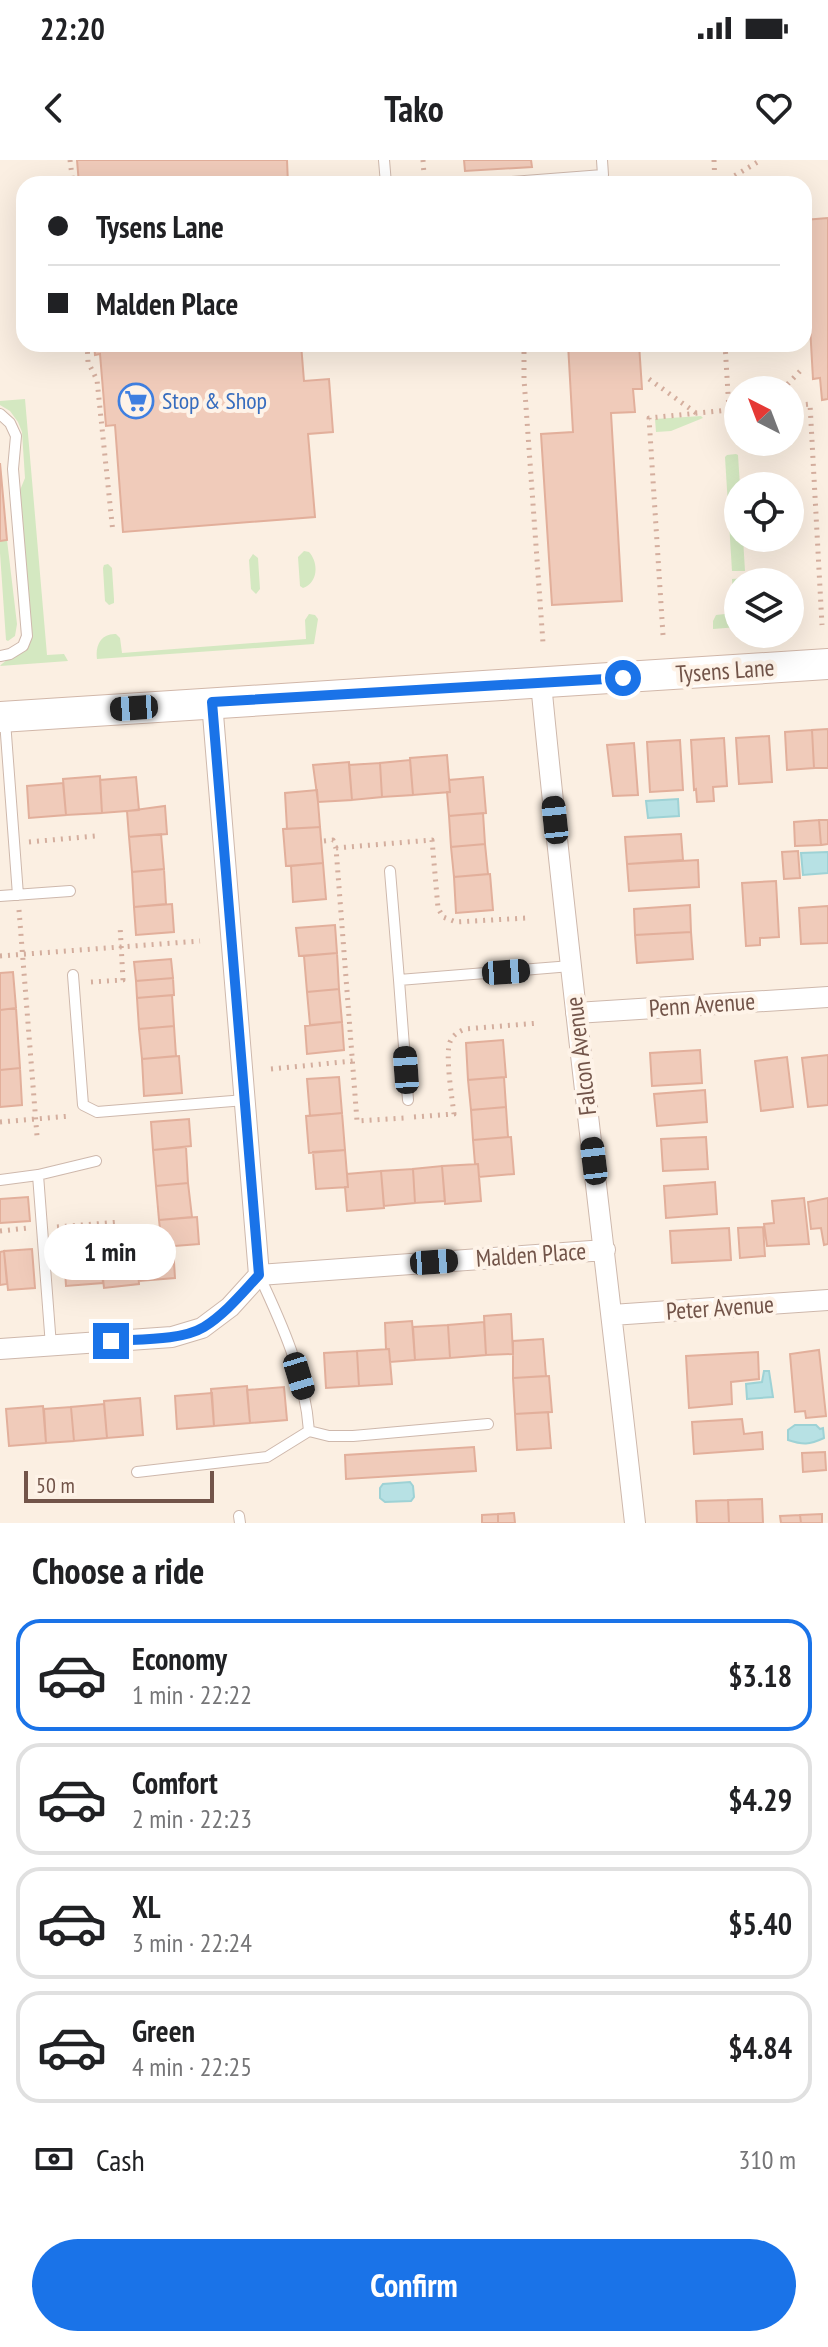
<!DOCTYPE html>
<html lang="en">
<head>
<meta charset="utf-8">
<style>
  :root { --surface:#fff; --page:#f6f6f6; --text:#202124; --muted:#757577; --line:#e0e0e0; --accent:#1a73e8 }
  body { margin:0; font-family:"PT Sans Narrow",sans-serif; background:var(--page); color:var(--text); height:100vh; display:flex; flex-direction:column; font-size:30px; white-space:nowrap }
  * { box-sizing:border-box; margin:0 }
  p { font-size:26px; color:var(--muted) }
  .icon { flex:none; width:44px; height:44px; fill:none; stroke:currentColor; stroke-width:2; stroke-linecap:round; stroke-linejoin:round }
  .map { position:relative; height:1363px; overflow:hidden }
  .details { display:flex; flex-direction:column; background:var(--surface); flex:1 }
  .details>* { flex:none }
  .hud { position:absolute; left:16px; top:16px; width:796px; height:176px; border-radius:24px; box-shadow:0 8px 32px #0002; display:grid; align-content:center; height:176px; padding:0 32px; background:var(--surface) }
  .needle { width:52px; rotate:318deg }
  .fabs { position:absolute; left:724px; top:216px; display:grid; gap:16px }
  .fabs a { display:grid; place-items:center; width:80px; height:80px; border-radius:50%; background:var(--surface); box-shadow:0 8px 32px #0002; font-size:40px }
  .scale { position:absolute; left:24px; bottom:20px; width:190px; box-sizing:border-box; padding-left:8px; border:4px solid #725449; border-top:0; font-size:22px; line-height:28px; white-space:nowrap; color:#725449; -webkit-text-stroke:6px #fef3e8; paint-order:stroke }
  .end { position:absolute; width:36px; height:36px; margin:-18px; border:10px solid #1a73e8; background:#fff; box-shadow:0 0 0 4px #fff }
  .from { border-radius:50% }
  .bubble { position:absolute; height:56px; border-radius:28px; background:var(--surface); box-shadow:0 8px 32px #0002; font-size:26px; font-weight:700; line-height:56px; text-align:center }
  .car { position:absolute; width:24px; height:48px; margin:-24px -12px; border-radius:10px; box-shadow:0 0 6px 2px #0007; background:linear-gradient(#222 24%,#8ab4d8 0 40%,#222 0 76%,#8ab4d8 0 86%,#222 0) }
  .hud b { display:flex; align-items:center; gap:28px; height:76px; font-size:30px }
  .hud b+b { border-top:2px solid var(--line) }
  .hud i { width:20px; height:20px; background:var(--text) }
  ul { padding:0; list-style:none }
  li { display:flex; align-items:center; gap:24px; height:112px; margin:0 16px 12px; padding:0 16px; border:4px solid var(--line); border-radius:24px }
  li div { flex:1 }
  li b { display:block; font-size:30px }
  li em { font-style:normal; font-weight:700 }
  li.current { border-color:var(--accent) }
  li>.icon { width:72px; height:72px; stroke-width:1.5 }
  h2 { padding:0 32px; font-size:36px; line-height:96px }
  .pay { display:flex; align-items:center; gap:20px; height:88px; padding:0 32px; font-size:30px }
  .pay p { margin-inline-start:auto }
  .cta { display:flex; gap:16px; margin-top:auto; padding:16px 32px }
  .cta a { flex:1; height:92px; border-radius:48px; background:var(--accent); color:#fff; font-size:32px; font-weight:700; line-height:92px; text-align:center }
  .status { display:flex; justify-content:space-between; align-items:center; height:56px; padding:0 40px; background:var(--surface); direction:ltr }
  .status svg { height:22px; fill:currentColor }
  header { display:flex; justify-content:space-between; align-items:center; height:104px; padding:0 32px; background:var(--surface); font-size:36px; font-weight:700 }
  .map>svg:first-child { display:block }
  .green { fill:#d4e8c1 }
  .water { fill:#b7e1e4; stroke:#9ed2d5; stroke-width:2 }
  .building { fill:#f0cbba; stroke:#e2af9b; stroke-width:2 }
  .lines { fill:none; stroke-linecap:round; stroke-linejoin:round }
  .lane-casing { stroke:#ceb8ac; stroke-width:12 }
  .street-casing { stroke:#ceb8ac; stroke-width:22 }
  .secondary-casing { stroke:#d1b7a9; stroke-width:32 }
  .path { stroke:#d4ae9e; stroke-width:5; stroke-dasharray:2 6; stroke-linecap:butt }
  .lane { stroke:#fff; stroke-width:10 }
  .street { stroke:#fff; stroke-width:20 }
  .secondary { stroke:#fff; stroke-width:30 }
  .route { stroke:#1a73e8; stroke-width:10 }
  .labels { text-anchor:middle; stroke-width:8; stroke-linejoin:round; paint-order:stroke }
  .shop-label { font-size:24px; fill:#366cbe; stroke:#fef3e8; text-anchor:start }
  .street-label { font-size:24px; fill:#725449; stroke:#fef3e8 }
</style>
</head>
<body>
<div class="status"><b>22:20</b><svg viewBox="0 0 49 12"><path d="M0 12V9h3v3zM5 12V6h3v6zM10 12V3h3v9zM15 12V0h3v12zM26 1h20v11H26zM47 4h2v5h-2z"/></svg></div>
<header><svg class="icon" aria-label="back" viewBox="0 0 24 24"><path d="M15 5l-7 7 7 7"/></svg>Tako<svg class="icon" aria-label="heart" viewBox="0 0 24 24"><path d="M12 20l-8-8c-3-5 5-10 8-4 3-6 11-1 8 4z"/></svg></header>
<div class="map">
<svg width="828" height="1363" viewBox="0 0 828 1363">
  <rect width="100%" height="100%" fill="#fbefe2"/>
  <path class="green" d="M 25,239 L 47,495 L 64,494 L 68,501 L 0,506 C 10,495 25,496 31,478 L 18,335 L 25,318 L 22,272 L 18,262 L 10,251 L 0,245 L 0,241 Z
    M 701,256 L 703,258 L 671,271 L 656,272 L 655,259 Z
    M 736,294 L 738,295 L 740,326 L 738,326 L 738,378 L 743,378 L 745,411 L 732,411 L 725,297 L 727,295 Z
    M 7,380 L 17,464 L 15,476 L 8,481 L 6,480 L 0,393 L 0,381 Z
    M 304,391 L 309,392 C 319,403 318,423 303,428 L 300,426 L 298,397 Z
    M 253,394 L 258,398 L 260,429 L 256,434 L 251,429 L 249,400 Z
    M 108,404 L 112,408 L 114,439 L 114,443 L 109,445 L 105,441 L 103,408 L 104,405 Z
    M 745,418 L 745,422 L 738,422 L 738,467 L 713,469 L 713,461 L 716,455 L 734,453 L 732,419 Z
    M 309,454 L 315,455 L 318,459 L 314,484 L 97,499 C 95,486 101,473 116,474 L 120,478 L 122,493 L 306,479 L 305,460 Z"/>
  <path class="water" d="M 678,639 L 679,656 L 648,658 L 646,641 Z
    M 828,692 L 828,713 L 803,715 L 801,693 Z
    M 764,1211 L 769,1211 L 773,1237 L 747,1239 L 746,1224 L 762,1222 Z
    M 795,1265 L 816,1265 L 820,1269 L 823,1268 L 824,1278 C 809,1285 803,1285 788,1280 L 788,1270 Z
    M 410,1322 L 413,1326 L 414,1337 L 411,1341 L 385,1342 L 380,1338 L 380,1328 L 383,1324 Z"/>
  <path class="building" d="M 77,0 L 287,0 L 288,24 L 79,24 Z
    M 464,0 L 531,0 L 532,7 L 465,11 Z
    M 828,58 L 828,239 L 822,240 L 820,218 L 813,219 L 804,60 Z
    M 94,184 L 301,184 L 304,221 L 329,219 L 333,272 L 308,274 L 315,357 L 123,372 L 115,265 L 106,266 L 100,194 L 95,195 Z
    M 568,184 L 639,184 L 642,229 L 633,229 L 635,252 L 611,253 L 622,441 L 552,445 L 541,274 L 573,272 Z
    M 0,303 L 7,380 L 0,381 Z
    M 828,569 L 828,608 L 814,608 L 812,570 Z
    M 812,570 L 814,608 L 787,610 L 785,572 Z
    M 769,576 L 772,622 L 739,624 L 736,578 Z
    M 724,578 L 727,626 L 713,627 L 714,641 L 697,642 L 696,629 L 694,630 L 691,580 Z
    M 680,580 L 683,630 L 650,632 L 647,582 Z
    M 634,583 L 638,635 L 613,636 L 607,585 Z
    M 447,595 L 450,632 L 413,635 L 410,598 Z
    M 410,600 L 413,635 L 382,637 L 380,603 Z
    M 349,602 L 352,640 L 318,642 L 313,605 Z
    M 380,603 L 382,637 L 352,640 L 349,605 Z
    M 100,616 L 102,653 L 66,655 L 63,619 Z
    M 136,617 L 139,650 L 102,653 L 100,620 Z
    M 483,617 L 486,653 L 449,656 L 447,632 L 450,632 L 449,620 Z
    M 63,623 L 66,655 L 29,658 L 27,626 Z
    M 317,630 L 320,667 L 287,669 L 285,633 Z
    M 165,646 L 167,674 L 129,677 L 127,651 Z
    M 483,653 L 485,684 L 451,687 L 449,656 Z
    M 819,660 L 828,660 L 828,684 L 821,685 Z
    M 819,660 L 821,685 L 795,686 L 794,662 Z
    M 320,667 L 323,703 L 286,706 L 283,669 Z
    M 161,674 L 164,709 L 132,712 L 129,677 Z
    M 681,674 L 683,700 L 627,704 L 625,677 Z
    M 485,684 L 488,714 L 454,717 L 451,687 Z
    M 798,691 L 800,718 L 784,719 L 782,692 Z
    M 698,700 L 699,727 L 629,731 L 627,704 Z
    M 323,703 L 326,739 L 293,742 L 291,706 Z
    M 164,709 L 166,744 L 134,747 L 132,712 Z
    M 490,714 L 493,750 L 456,753 L 454,717 Z
    M 776,721 L 779,777 L 760,778 L 760,785 L 746,786 L 742,723 Z
    M 172,744 L 174,772 L 136,775 L 134,747 Z
    M 690,745 L 691,772 L 635,775 L 634,749 Z
    M 828,746 L 828,783 L 801,784 L 799,748 Z
    M 335,765 L 337,793 L 299,796 L 296,768 Z
    M 691,772 L 693,799 L 637,803 L 635,775 Z
    M 337,793 L 339,829 L 307,832 L 304,796 Z
    M 171,799 L 173,818 L 136,821 L 134,802 Z
    M 13,812 L 16,848 L 0,850 L 0,813 Z
    M 173,818 L 174,835 L 137,838 L 136,821 Z
    M 339,829 L 342,862 L 310,865 L 307,832 Z
    M 172,835 L 174,866 L 139,869 L 137,838 Z
    M 16,848 L 20,908 L 0,910 L 0,850 Z
    M 342,862 L 344,890 L 307,894 L 305,866 Z
    M 174,866 L 176,896 L 142,899 L 139,869 Z
    M 503,880 L 506,917 L 468,920 L 466,883 Z
    M 700,890 L 702,923 L 652,926 L 650,893 Z
    M 828,895 L 828,945 L 808,947 L 802,898 Z
    M 179,896 L 182,933 L 144,936 L 142,899 Z
    M 787,897 L 793,947 L 761,951 L 755,901 Z
    M 20,908 L 22,945 L 0,947 L 0,910 Z
    M 339,917 L 342,953 L 310,956 L 307,919 Z
    M 504,917 L 506,947 L 471,950 L 468,920 Z
    M 705,930 L 707,962 L 657,966 L 654,934 Z
    M 506,947 L 508,977 L 473,980 L 471,950 Z
    M 342,953 L 345,990 L 309,993 L 306,956 Z
    M 189,959 L 191,986 L 153,990 L 151,962 Z
    M 511,977 L 514,1014 L 479,1017 L 478,1004 L 475,1004 L 473,980 Z
    M 706,977 L 708,1009 L 663,1011 L 661,979 Z
    M 186,987 L 188,1023 L 156,1026 L 153,990 Z
    M 345,990 L 348,1027 L 316,1029 L 313,992 Z
    M 478,1004 L 481,1041 L 445,1044 L 442,1006 Z
    M 442,1006 L 445,1041 L 415,1043 L 413,1009 Z
    M 413,1009 L 415,1043 L 384,1046 L 381,1011 Z
    M 381,1011 L 384,1048 L 347,1051 L 345,1027 L 348,1027 L 347,1014 Z
    M 715,1022 L 717,1054 L 666,1058 L 664,1026 Z
    M 188,1023 L 192,1057 L 159,1060 L 156,1026 Z
    M 28,1037 L 30,1061 L 0,1063 L 0,1039 Z
    M 804,1038 L 809,1084 L 767,1086 L 764,1064 L 774,1063 L 772,1041 Z
    M 828,1038 L 828,1084 L 824,1085 L 821,1068 L 811,1069 L 808,1042 Z
    M 197,1057 L 199,1084 L 162,1087 L 159,1060 Z
    M 763,1067 L 765,1096 L 740,1098 L 738,1068 Z
    M 729,1068 L 731,1100 L 672,1103 L 670,1071 Z
    M 162,1085 L 162,1087 L 173,1086 L 175,1118 L 139,1121 L 136,1087 Z
    M 136,1087 L 139,1124 L 104,1128 L 100,1090 Z
    M 32,1089 L 35,1128 L 8,1130 L 4,1091 Z
    M 100,1090 L 103,1123 L 66,1126 L 64,1093 Z
    M 4,1091 L 7,1124 L 0,1125 L 0,1092 Z
    M 511,1154 L 513,1194 L 486,1195 L 484,1156 Z
    M 412,1161 L 415,1200 L 390,1202 L 389,1189 L 386,1189 L 385,1163 Z
    M 484,1162 L 486,1195 L 450,1198 L 448,1165 Z
    M 448,1165 L 450,1198 L 415,1200 L 413,1167 Z
    M 543,1179 L 546,1216 L 513,1218 L 513,1181 Z
    M 389,1189 L 392,1224 L 359,1226 L 357,1191 Z
    M 819,1190 L 826,1256 L 806,1258 L 805,1251 L 795,1252 L 790,1194 Z
    M 357,1191 L 359,1226 L 326,1228 L 324,1193 Z
    M 758,1192 L 759,1219 L 731,1222 L 732,1244 L 689,1248 L 686,1196 Z
    M 549,1216 L 552,1252 L 515,1254 L 513,1218 Z
    M 247,1226 L 250,1263 L 214,1266 L 211,1229 Z
    M 284,1227 L 287,1260 L 250,1263 L 247,1230 Z
    M 212,1233 L 214,1266 L 177,1269 L 175,1236 Z
    M 140,1238 L 143,1275 L 107,1278 L 104,1241 Z
    M 104,1244 L 107,1278 L 74,1281 L 71,1247 Z
    M 43,1246 L 46,1283 L 9,1286 L 6,1249 Z
    M 71,1247 L 74,1281 L 46,1283 L 44,1249 Z
    M 548,1252 L 551,1288 L 517,1290 L 515,1254 Z
    M 742,1259 L 744,1274 L 762,1272 L 763,1289 L 694,1294 L 692,1262 Z
    M 474,1287 L 476,1311 L 346,1319 L 345,1295 Z
    M 825,1292 L 826,1310 L 803,1312 L 802,1293 Z
    M 762,1339 L 763,1363 L 729,1363 L 728,1340 Z
    M 728,1340 L 729,1363 L 697,1363 L 696,1341 Z
    M 514,1353 L 515,1363 L 498,1363 L 498,1354 Z
    M 498,1354 L 498,1363 L 482,1363 L 482,1355 Z
    M 822,1354 L 822,1363 L 801,1363 L 800,1355 Z
    M 800,1355 L 801,1363 L 781,1363 L 780,1356 Z"/>
  <g class="lines">
    <g class="lane-casing">
      <path id="lane" d="M 384,0 L 386,24
        M 487,24 L 603,15 L 602,0
        M 0,254 L 10,263 L 16,276 L 13,309 L 27,476 L 23,486 L 10,494 L 0,496
        M 5,561 L 18,735
        M 390,711 L 399,820 L 571,806
        M 0,736 L 70,731
        M 73,815 L 83,945 L 97,952 L 245,940
        M 399,820 L 408,940
        M 38,1015 L 51,1186
        M 0,1020 L 38,1015 L 96,1001
        M 309,1271 L 329,1276 L 353,1276 L 488,1264
        M 137,1312 L 267,1297 L 309,1271 C 305,1215 282,1164 259,1115
        M 239,1356 L 240,1363"/>
    </g>
    <g class="street-casing">
      <path id="street" d="M 541,523 C 568,804 604,1083 635,1363
        M 212,542 L 259,1115
        M 576,853 L 828,837
        M 612,1155 L 828,1140
        M 0,1189 L 172,1177 L 202,1168 L 230,1147 L 259,1115 L 605,1090"/>
    </g>
    <g class="secondary-casing">
      <path id="secondary" d="M 0,557 C 276,538 552,523 828,504"/>
    </g>
    <path class="path" d="M 70,0 L 73,24
      M 423,0 L 424,15
      M 714,0 L 715,24
      M 721,24 L 761,0
      M 87,184 L 88,202 L 97,220 L 113,373
      M 524,184 L 524,219 L 543,483
      M 725,184 L 729,250
      M 649,219 L 696,253
      M 782,230 L 802,209
      M 790,246 L 810,244 L 822,465
      M 663,475 L 649,258 L 738,249
      M 324,681 L 333,680 L 336,688 L 357,961 L 404,958
      M 29,682 L 95,676
      M 336,688 L 432,680 L 438,748 L 443,757 L 456,762 L 527,758
      M 19,750 L 37,976
      M 0,796 L 200,781
      M 91,822 L 123,820 L 120,765
      M 271,909 L 353,901
      M 414,957 L 454,954 C 452,938 445,895 450,882 C 453,875 458,872 465,869 L 539,863
      M 0,962 L 71,956
      M 57,1067 L 120,1062
      M 0,1071 L 28,1068"/>
    <use href="#lane" class="lane"/>
    <use href="#street" class="street"/>
    <use href="#secondary" class="secondary"/>
  </g>
  <g class="lines">
    <path class="route" d="M 111,1181 C 138,1179 181,1181 204,1167 C 226,1153 242,1133 259,1115 L 212,542 L 623,518"/>
  </g>
  <defs>
    <g id="supermarket-ring" transform="scale(1.8)"><circle r="9.5" fill="#fef3e8" stroke="#3f7fe0" stroke-width="1.5"/><path d="M-6-5.5h2.5l.6 2H6L4.5 2H-2.5L-4.4-4H-6ZM-1.5 3.2a1.3 1.3 0 1 0 .1 0ZM3 3.2a1.3 1.3 0 1 0 .1 0Z" fill="#3f7fe0"/></g>
  </defs>
  <g fill-rule="evenodd">
    <use href="#supermarket-ring" x="136" y="241"/>
  </g>
  <g class="labels">
    <g class="shop-label">
      <text x="162" y="249">Stop &amp; Shop</text>
    </g>
    <g class="street-label">
      <text transform="translate(725 511) rotate(-4)" y="8">Tysens Lane</text>
      <text transform="translate(702 845) rotate(-4)" y="8">Penn Avenue</text>
      <text transform="translate(581 896) rotate(-97)" y="8">Falcon Avenue</text>
      <text transform="translate(531 1095) rotate(-4)" y="8">Malden Place</text>
      <text transform="translate(720 1148) rotate(-4)" y="8">Peter Avenue</text>
    </g>
  </g>
</svg>
<div class="fabs">
<a><svg class="needle" viewBox="-14 -14 28 28"><path d="M0-13l5 13h-10z" fill="#e53935"/><path d="M0 13l5-13h-10z" fill="#757577"/></svg></a>
<a><svg class="icon" aria-label="locate" viewBox="0 0 24 24"><circle cx="12" cy="12" r="6"/><path d="M12 2v4M12 18v4M2 12h4M18 12h4"/></svg></a>
<a><svg class="icon" aria-label="layers" viewBox="0 0 24 24"><path d="M12 4l9 5-9 5-9-5zM3 14l9 5 9-5"/></svg></a>
</div>
<div class="scale">50 m</div>
<i class="end from" style="left:623px;top:518px"></i>
<i class="end" style="left:111px;top:1181px"></i>
<div class="bubble" style="left:44px;top:1064px;width:132px">1 min</div>
<i class="car" style="left:134px;top:548px;rotate:266deg"></i>
<i class="car" style="left:555px;top:660px;rotate:354deg"></i>
<i class="car" style="left:506px;top:812px;rotate:86deg"></i>
<i class="car" style="left:406px;top:910px;rotate:356deg"></i>
<i class="car" style="left:594px;top:1001px;rotate:353deg"></i>
<i class="car" style="left:434px;top:1102px;rotate:86deg"></i>
<i class="car" style="left:299px;top:1216px;rotate:163deg"></i>
<div class="hud">
<b><i class="from"></i>Tysens Lane</b>
<b><i></i>Malden Place</b>
</div>
</div>
<section class="details">
<h2>Choose a ride</h2>
<ul>
<li class="current"><svg class="icon" aria-label="car" viewBox="0 0 24 24"><path d="M5 17H2v-5l4-1 3-4h7l3 4 3 1v5h-3M9 17h6M6 11h13"/><circle cx="7" cy="17" r="2"/><circle cx="17" cy="17" r="2"/></svg><div><b>Economy</b><p>1 min · 22:22</p></div><em>$3.18</em></li>
<li><svg class="icon" aria-label="car" viewBox="0 0 24 24"><path d="M5 17H2v-5l4-1 3-4h7l3 4 3 1v5h-3M9 17h6M6 11h13"/><circle cx="7" cy="17" r="2"/><circle cx="17" cy="17" r="2"/></svg><div><b>Comfort</b><p>2 min · 22:23</p></div><em>$4.29</em></li>
<li><svg class="icon" aria-label="car" viewBox="0 0 24 24"><path d="M5 17H2v-5l4-1 3-4h7l3 4 3 1v5h-3M9 17h6M6 11h13"/><circle cx="7" cy="17" r="2"/><circle cx="17" cy="17" r="2"/></svg><div><b>XL</b><p>3 min · 22:24</p></div><em>$5.40</em></li>
<li><svg class="icon" aria-label="car" viewBox="0 0 24 24"><path d="M5 17H2v-5l4-1 3-4h7l3 4 3 1v5h-3M9 17h6M6 11h13"/><circle cx="7" cy="17" r="2"/><circle cx="17" cy="17" r="2"/></svg><div><b>Green</b><p>4 min · 22:25</p></div><em>$4.84</em></li>
</ul>
<div class="pay"><svg class="icon" aria-label="cash" viewBox="0 0 24 24"><path d="M3 7h18v10H3z"/><circle cx="12" cy="12" r="2"/></svg>Cash<p>310 m</p></div>
<div class="cta"><a>Confirm</a></div>
</section>
</body>
</html>
